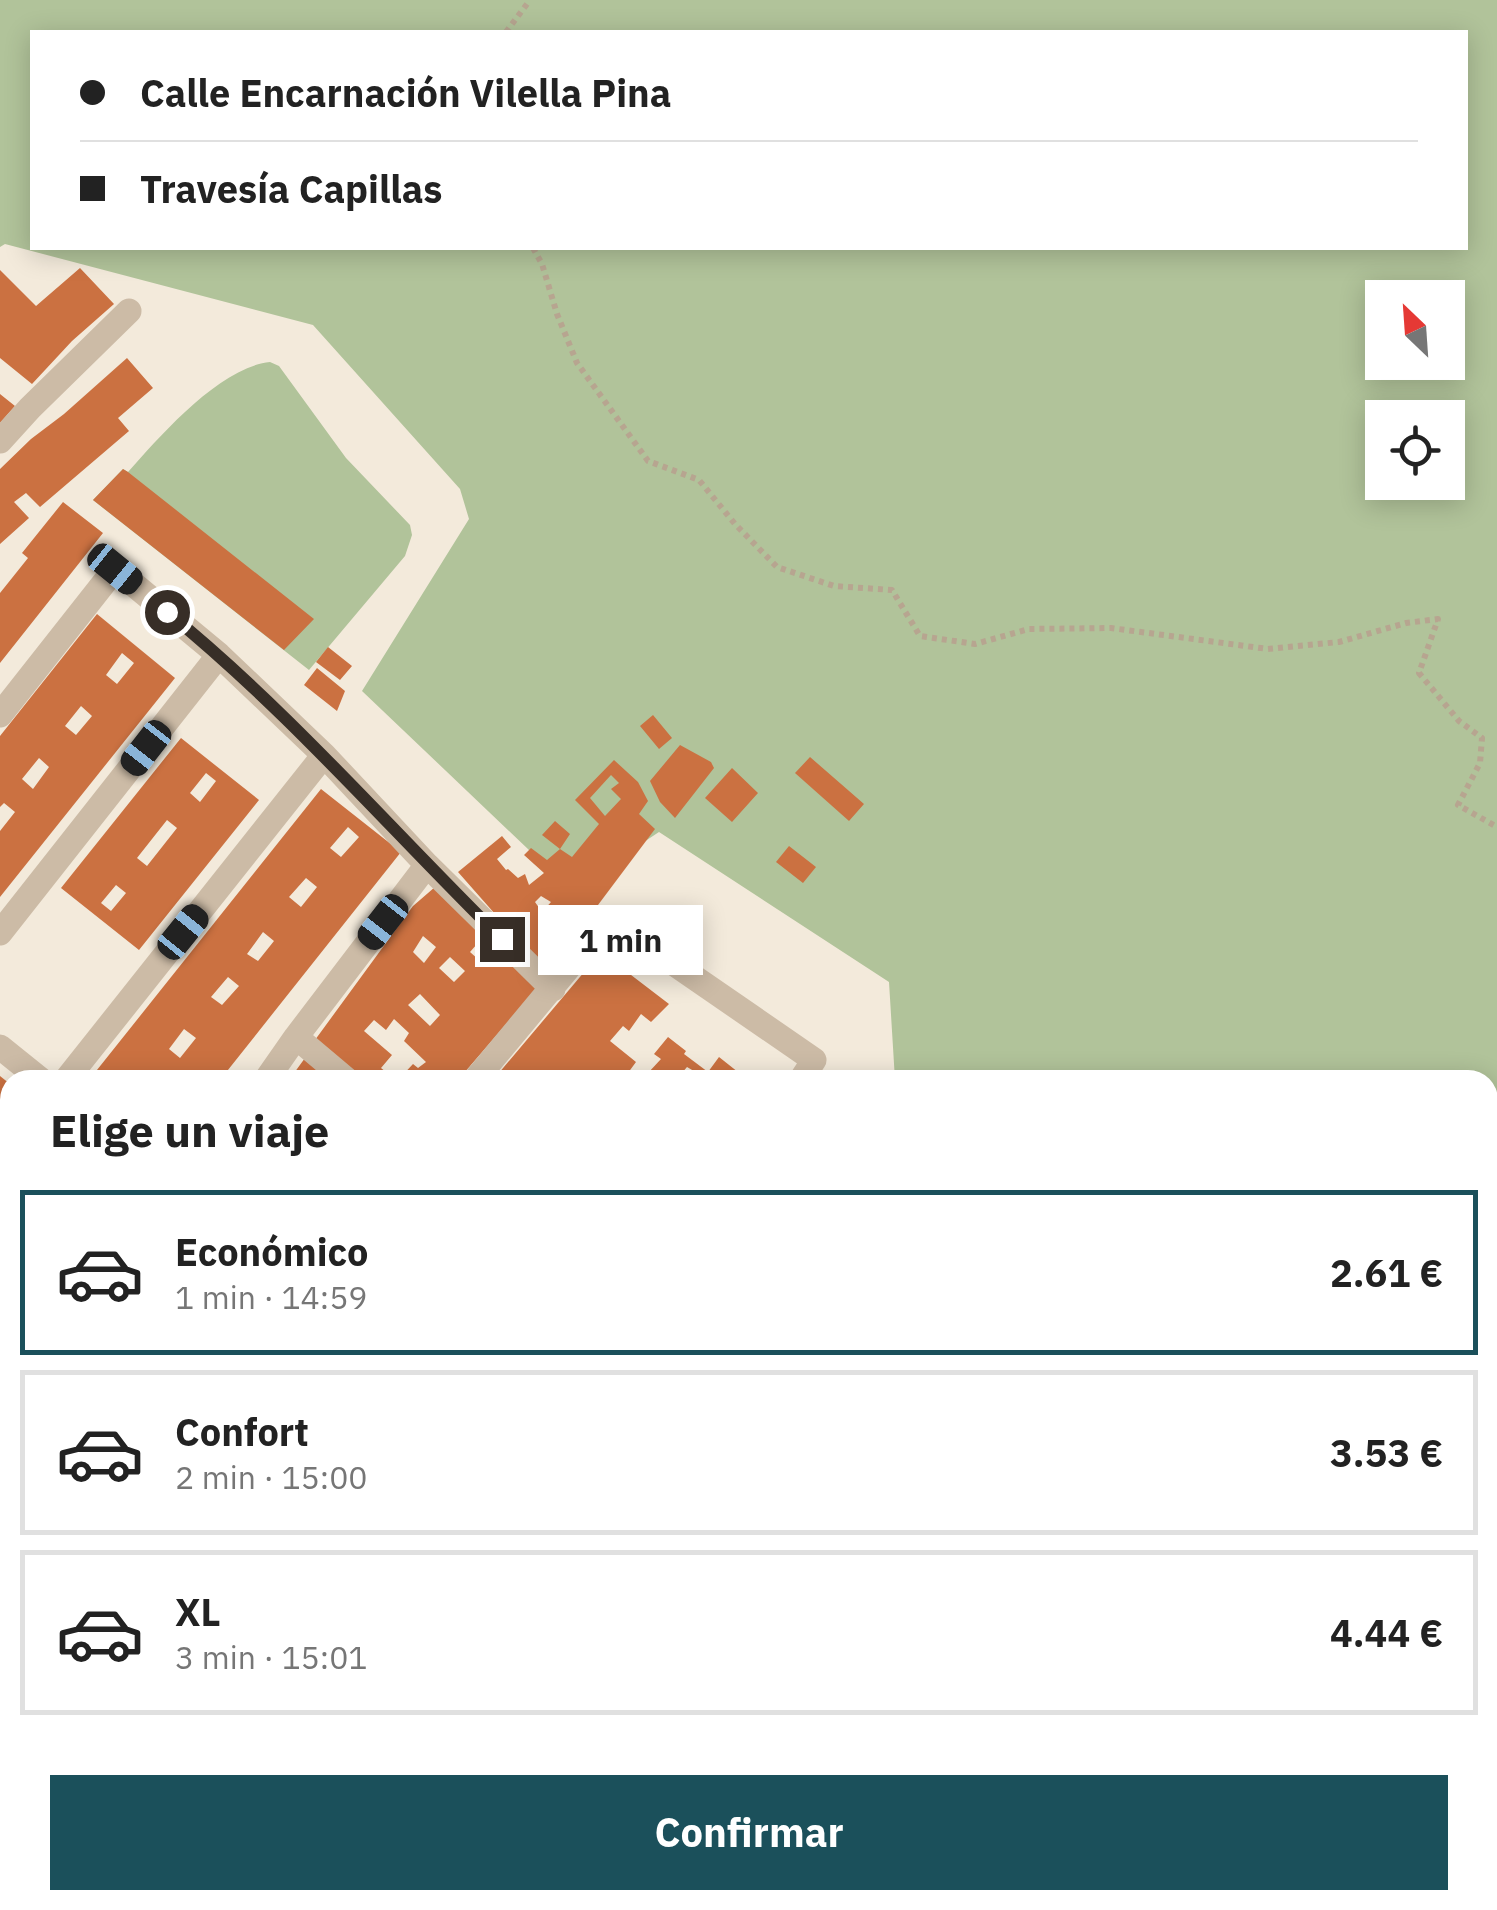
<!DOCTYPE html>
<html lang="es">
<head>
<meta charset="utf-8">
<style>
  :root { --surface:#fff; --page:#f2f2f2; --text:#222; --muted:#767676; --line:#e0e0e0; --accent:#1b505b }
  body { margin:0; font-family:"IBM Plex Sans",sans-serif; background:var(--page); color:var(--text); height:100vh; display:flex; flex-direction:column; font-size:38px; white-space:nowrap }
  * { box-sizing:border-box; margin:0 }
  p { font-size:32px; color:var(--muted) }
  .icon { flex:none; width:55px; height:55px; fill:none; stroke:currentColor; stroke-width:2; stroke-linecap:round; stroke-linejoin:round }
  .map { position:relative; flex:1; overflow:hidden }
  .sheet { position:absolute; left:0px; top:1070px; width:1498px; height:840px; display:flex; flex-direction:column; background:var(--surface); border-radius:30px 30px 0 0; box-shadow:0 5px 25px #0003 }
  .sheet>* { flex:none }
  .guide { position:absolute; left:30px; top:30px; width:1438px; height:220px; border-radius:0px; box-shadow:0 5px 25px #0003; display:grid; align-content:center; height:220px; padding:0 50px; background:var(--surface) }
  .needle { width:65px; rotate:335deg }
  .fabs { position:absolute; left:1365px; top:280px; display:grid; gap:20px }
  .fabs a { display:grid; place-items:center; width:100px; height:100px; border-radius:0px; background:var(--surface); box-shadow:0 5px 25px #0003; font-size:50px }
  .end { position:absolute; width:45px; height:45px; margin:-22px; border:12px solid #372e27; background:#fff; box-shadow:0 0 0 5px #fff }
  .from { border-radius:50% }
  .bubble { position:absolute; height:70px; border-radius:0px; background:var(--surface); box-shadow:0 5px 25px #0003; font-size:32px; font-weight:700; line-height:70px; text-align:center }
  .car { position:absolute; width:30px; height:60px; margin:-30px -15px; border-radius:12px; box-shadow:0 0 8px 2px #0007; background:linear-gradient(#222 24%,#8ab4d8 0 40%,#222 0 76%,#8ab4d8 0 86%,#222 0) }
  .guide b { display:flex; align-items:center; gap:35px; height:95px; font-size:38px }
  .guide b+b { border-top:2px solid var(--line) }
  .guide i { width:25px; height:25px; background:var(--text) }
  ul { padding:0; list-style:none }
  li { display:flex; align-items:center; gap:30px; height:165px; margin:0 20px 15px; padding:0 30px; border:5px solid var(--line); border-radius:0px }
  li div { flex:1 }
  li b { display:block; font-size:38px }
  li em { font-style:normal; font-weight:700 }
  li.selected { border-color:var(--accent) }
  li>.icon { width:90px; height:90px; stroke-width:1.5 }
  h2 { padding:0 50px; font-size:45px; line-height:120px }
  .cta { display:flex; gap:20px; margin-top:auto; padding:20px 50px }
  .cta a { flex:1; height:115px; border-radius:0px; background:var(--accent); color:#fff; font-size:40px; font-weight:700; line-height:115px; text-align:center }
  .map>svg:first-child { display:block }
  .green { fill:#b1c39a; fill-rule:evenodd }
  .building { fill:#cb7141; fill-rule:evenodd }
  .lines { fill:none; stroke-linecap:round; stroke-linejoin:round }
  .path { stroke:#b7a590; stroke-width:6; stroke-dasharray:5 5; stroke-linecap:butt }
  .pedestrian { stroke:#ccbba6; stroke-width:20 }
  .minor { stroke:#ccbba6; stroke-width:25 }
  .tertiary { stroke:#ccbba6; stroke-width:25 }
  .route { stroke:#372e27; stroke-width:12 }
</style>
</head>
<body>
<div class="map">
<svg width="1497" height="1910" viewBox="0 0 1497 1910">
  <rect width="100%" height="100%" fill="#f3eadb"/>
  <path class="green" d="M 0,0 L 1497,0 L 1497,1910 L 1396,1910 L 1383,1900 L 1488,1900 L 1488,1080 L 895,1080 L 889,982 L 659,832 L 571,890 L 362,691 L 469,519 L 460,489 L 313,325 L 5,244 L 0,247 ZM 32,32 L 1465,32 L 1465,248 L 32,248 ZM 1382,298 L 1448,298 L 1448,362 L 1382,362 ZM 1382,418 L 1448,418 L 1448,482 L 1382,482 Z
    M 270,362 L 279,366 L 346,458 L 410,525 L 412,535 L 405,556 L 309,670 L 93,500 L 123,469 L 128,472 C 160,436 220,367 270,362 Z"/>
  <path class="building" d="M 80,268 L 114,304 L 72,341 L 32,384 L 0,358 L 0,270 L 36,306 Z
    M 127,358 L 153,388 L 118,418 L 129,431 L 40,507 L 26,493 L 14,502 L 29,518 L 0,544 L 0,469 L 31,439 L 64,414 Z
    M 0,394 L 15,406 L 0,423 Z
    M 123,469 L 128,472 L 314,619 L 284,650 L 93,500 Z
    M 63,502 L 103,533 L 0,663 L 0,593 L 28,558 L 22,553 Z
    M 97,614 L 175,678 L 0,897 L 0,831 L 15,812 L 4,803 L 0,807 L 0,736 ZM 122,653 L 134,663 L 117,684 L 106,675 ZM 81,706 L 92,716 L 76,735 L 65,726 ZM 39,758 L 49,767 L 33,789 L 22,779 Z
    M 328,647 L 352,666 L 340,680 L 316,662 Z
    M 317,668 L 345,691 L 337,711 L 304,685 Z
    M 653,715 L 672,738 L 659,749 L 640,726 Z
    M 181,738 L 259,800 L 139,950 L 61,888 ZM 206,773 L 216,781 L 200,802 L 190,793 ZM 167,820 L 177,828 L 147,866 L 137,858 ZM 116,885 L 126,893 L 111,911 L 101,903 Z
    M 680,745 L 711,762 L 714,768 L 675,818 L 660,802 L 650,781 Z
    M 810,757 L 864,804 L 849,821 L 795,773 Z
    M 614,760 L 638,782 L 648,801 L 639,814 L 655,829 L 547,973 L 458,872 L 502,836 L 511,847 L 497,859 L 506,870 L 508,869 L 518,878 L 525,874 L 529,885 L 544,873 L 524,855 L 531,848 L 547,860 L 560,849 L 542,835 L 555,821 L 570,834 L 560,849 L 572,857 L 599,824 L 575,800 ZM 611,775 L 619,783 L 611,789 L 621,799 L 605,816 L 590,798 ZM 541,896 L 551,902 L 542,912 L 535,902 Z
    M 732,768 L 758,793 L 732,822 L 705,798 Z
    M 321,789 L 401,852 L 220,1080 L 89,1080 ZM 348,827 L 359,837 L 341,857 L 330,848 ZM 306,878 L 317,887 L 301,907 L 289,897 ZM 263,932 L 274,941 L 258,961 L 247,954 ZM 228,977 L 239,986 L 222,1005 L 211,997 ZM 184,1029 L 196,1038 L 180,1058 L 169,1049 Z
    M 789,846 L 816,867 L 803,883 L 776,862 Z
    M 435,887 L 485,935 L 470,952 L 479,960 L 494,945 L 539,986 L 458,1080 L 398,1080 L 413,1064 L 418,1068 L 426,1062 L 404,1041 L 409,1033 L 394,1019 L 386,1030 L 374,1020 L 364,1031 L 392,1055 L 381,1068 L 396,1080 L 363,1080 L 315,1040 L 413,906 ZM 423,936 L 436,947 L 424,963 L 413,952 ZM 450,957 L 465,971 L 454,982 L 439,968 ZM 420,994 L 440,1015 L 430,1026 L 408,1005 Z
    M 601,952 L 669,1004 L 651,1022 L 641,1014 L 629,1031 L 623,1026 L 610,1041 L 636,1062 L 625,1077 L 628,1080 L 591,1080 L 579,1070 L 571,1080 L 493,1080 Z
    M 668,1037 L 686,1051 L 684,1054 L 708,1072 L 719,1057 L 748,1080 L 720,1080 L 708,1072 L 704,1077 L 687,1067 L 676,1080 L 669,1072 L 661,1080 L 654,1080 L 648,1073 L 661,1059 L 654,1054 Z
    M 305,1058 L 331,1080 L 289,1080 Z
    M 0,1076 L 10,1084 L 10,1214 L 0,1206 Z
    M 0,1402 L 10,1411 L 10,1525 L 0,1515 Z
    M 0,1637 L 10,1645 L 0,1658 Z
    M 10,1702 L 10,1847 L 0,1858 L 0,1713 Z
    M 277,1900 L 427,1900 L 436,1910 L 287,1910 Z
    M 491,1900 L 548,1900 L 544,1910 L 500,1910 Z
    M 572,1900 L 631,1900 L 636,1904 L 629,1910 L 619,1910 L 614,1905 L 609,1910 L 598,1910 L 590,1903 L 586,1910 L 567,1910 Z
    M 657,1900 L 737,1900 L 731,1910 L 650,1910 Z
    M 822,1900 L 974,1900 L 967,1910 L 833,1910 Z
    M 1012,1900 L 1177,1900 L 1170,1910 L 1025,1910 Z
    M 1251,1900 L 1329,1900 L 1342,1910 L 1244,1910 Z"/>
  <g class="lines">
    <path class="path" d="M 506,32 L 530,0
      M 533,248 L 542,264 L 557,314 L 577,363 L 648,461 L 699,480 L 735,524 L 777,567 L 834,586 L 892,590 L 920,636 L 975,644 L 1029,629 L 1111,628 L 1268,649 L 1339,642 L 1406,623 L 1438,619 L 1419,673 L 1459,721 L 1482,738 L 1480,763 L 1458,805 L 1497,827"/>
    <path class="pedestrian" d="M 0,1287 L 10,1297
      M 0,1330 L 10,1340"/>
    <path class="minor" d="M 0,441 L 30,408 L 129,311
      M 0,715 L 115,569 L 219,655 L 324,755 L 427,865 L 553,989
      M 0,933 L 219,655
      M 296,1037 L 347,1080
      M 0,1047 L 41,1080
      M 66,1080 L 324,755
      M 266,1080 L 296,1037 L 427,865
      M 475,1080 L 599,931 L 621,927 L 814,1060 L 801,1080
      M 0,1247 L 10,1256
      M 0,1607 L 10,1618
      M 0,1685 L 10,1676
      M 234,1900 L 243,1910
      M 795,1900 L 805,1910
      M 559,1910 L 563,1900
      M 749,1910 L 756,1900"/>
    <path class="tertiary" d="M 0,1375 L 10,1386
      M 460,1900 L 468,1910"/>
  </g>
  <g class="lines">
    <path class="route" d="M 167,612 C 289,711 391,830 502,939"/>
  </g>
</svg>
<div class="fabs">
<a><svg class="needle" viewBox="-14 -14 28 28"><path d="M0-13l5 13h-10z" fill="#e53935"/><path d="M0 13l5-13h-10z" fill="#767676"/></svg></a>
<a><svg class="icon" aria-label="locate" viewBox="0 0 24 24"><circle cx="12" cy="12" r="6"/><path d="M12 2v4M12 18v4M2 12h4M18 12h4"/></svg></a>
</div>
<i class="end from" style="left:167px;top:612px"></i>
<i class="end" style="left:502px;top:939px"></i>
<div class="bubble" style="left:538px;top:905px;width:165px">1 min</div>
<i class="car" style="left:115px;top:569px;rotate:129deg"></i>
<i class="car" style="left:146px;top:748px;rotate:218deg"></i>
<i class="car" style="left:383px;top:922px;rotate:218deg"></i>
<i class="car" style="left:183px;top:932px;rotate:39deg"></i>
<div class="guide">
<b><i class="from"></i>Calle Encarnación Vilella Pina</b>
<b><i></i>Travesía Capillas</b>
</div>
<section class="sheet">
<h2>Elige un viaje</h2>
<ul>
<li class="selected"><svg class="icon" aria-label="car" viewBox="0 0 24 24"><path d="M5 17H2v-5l4-1 3-4h7l3 4 3 1v5h-3M9 17h6M6 11h13"/><circle cx="7" cy="17" r="2"/><circle cx="17" cy="17" r="2"/></svg><div><b>Económico</b><p>1 min · 14:59</p></div><em>2.61 €</em></li>
<li><svg class="icon" aria-label="car" viewBox="0 0 24 24"><path d="M5 17H2v-5l4-1 3-4h7l3 4 3 1v5h-3M9 17h6M6 11h13"/><circle cx="7" cy="17" r="2"/><circle cx="17" cy="17" r="2"/></svg><div><b>Confort</b><p>2 min · 15:00</p></div><em>3.53 €</em></li>
<li><svg class="icon" aria-label="car" viewBox="0 0 24 24"><path d="M5 17H2v-5l4-1 3-4h7l3 4 3 1v5h-3M9 17h6M6 11h13"/><circle cx="7" cy="17" r="2"/><circle cx="17" cy="17" r="2"/></svg><div><b>XL</b><p>3 min · 15:01</p></div><em>4.44 €</em></li>
</ul>
<div class="cta"><a>Confirmar</a></div>
</section>
</div>
</body>
</html>
